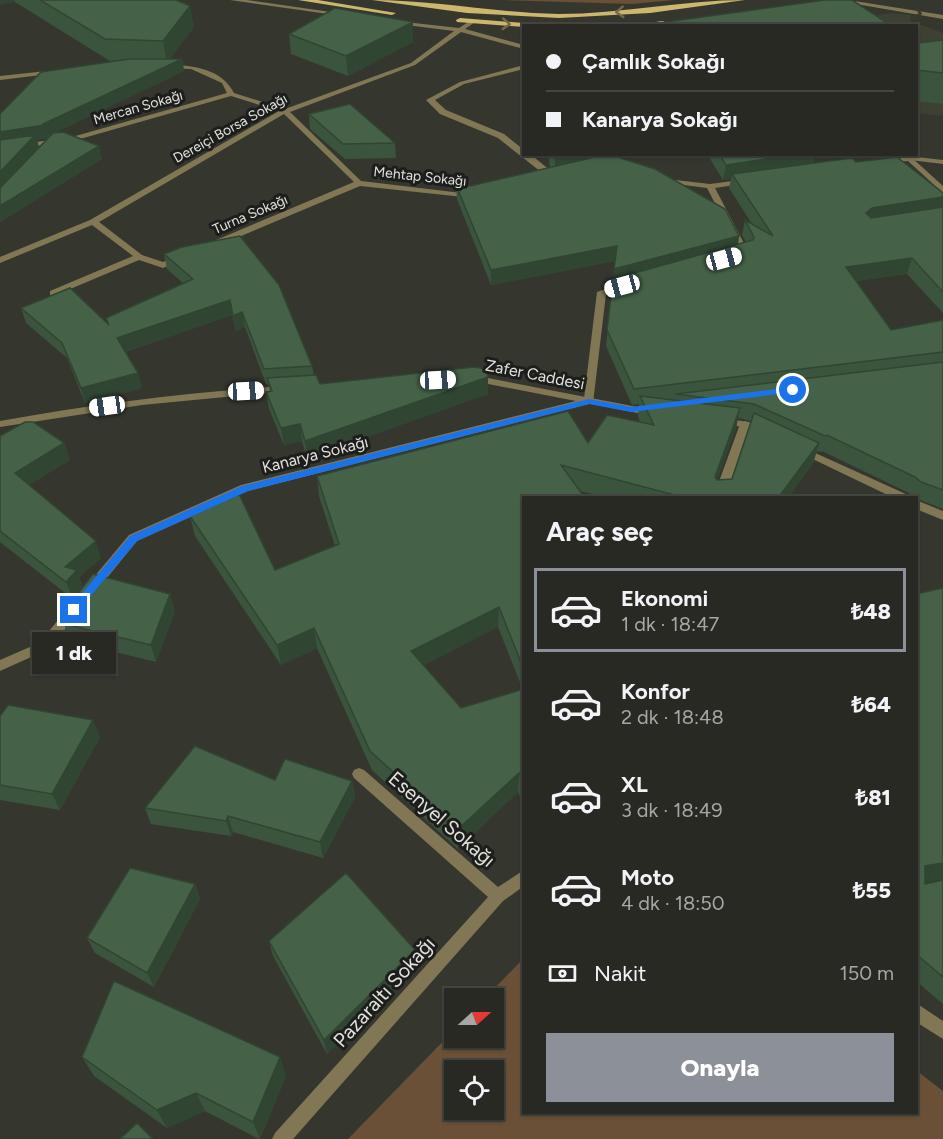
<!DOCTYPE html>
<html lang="tr">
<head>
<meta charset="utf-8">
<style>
  :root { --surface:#282923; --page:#30312b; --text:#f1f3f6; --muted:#a5a6a6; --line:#444541; --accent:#8c9099 }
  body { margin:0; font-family:Figtree,sans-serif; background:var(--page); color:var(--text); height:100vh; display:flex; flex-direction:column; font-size:22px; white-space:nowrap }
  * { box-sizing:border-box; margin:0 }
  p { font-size:20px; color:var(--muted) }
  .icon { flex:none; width:33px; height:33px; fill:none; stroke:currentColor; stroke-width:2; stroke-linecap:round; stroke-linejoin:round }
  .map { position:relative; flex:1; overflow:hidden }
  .side { position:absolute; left:522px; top:496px; width:396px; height:618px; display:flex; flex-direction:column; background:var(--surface); border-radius:0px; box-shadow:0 2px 4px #0004,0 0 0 2px var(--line) }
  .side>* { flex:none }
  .banner { position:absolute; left:522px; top:24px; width:396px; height:132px; border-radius:0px; box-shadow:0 2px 4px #0004,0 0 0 2px var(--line); display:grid; align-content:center; height:132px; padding:0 24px; background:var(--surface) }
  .needle { width:39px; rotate:69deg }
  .controls { position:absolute; left:444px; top:988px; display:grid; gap:12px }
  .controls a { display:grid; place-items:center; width:60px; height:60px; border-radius:0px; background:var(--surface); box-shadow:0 2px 4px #0004,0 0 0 2px var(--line); font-size:30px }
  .end { position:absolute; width:27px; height:27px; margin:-14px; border:8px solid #1a73e8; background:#fff; box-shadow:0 0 0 3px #fff }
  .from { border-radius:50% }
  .bubble { position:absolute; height:42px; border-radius:0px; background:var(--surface); box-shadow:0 2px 4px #0004,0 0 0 2px var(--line); font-size:20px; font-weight:800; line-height:42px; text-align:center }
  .car { position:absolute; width:18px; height:36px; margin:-18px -9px; border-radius:8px; box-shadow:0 0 4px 2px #0007; background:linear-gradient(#fff 24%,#345 0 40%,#fff 0 76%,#345 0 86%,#fff 0) }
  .banner b { display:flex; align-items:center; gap:21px; height:57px; font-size:22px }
  .banner b+b { border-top:2px solid var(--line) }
  .banner i { width:15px; height:15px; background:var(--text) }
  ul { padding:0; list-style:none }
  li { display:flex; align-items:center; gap:18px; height:84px; margin:0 12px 9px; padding:0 12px; border:3px solid transparent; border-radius:0px }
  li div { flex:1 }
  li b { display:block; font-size:22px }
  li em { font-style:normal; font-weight:800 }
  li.on { border-color:var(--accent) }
  li>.icon { width:54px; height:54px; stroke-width:1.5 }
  h2 { padding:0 24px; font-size:27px; line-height:72px }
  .pay { display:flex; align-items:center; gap:15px; height:66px; padding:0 24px; font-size:22px }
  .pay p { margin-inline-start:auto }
  .cta { display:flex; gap:12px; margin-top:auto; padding:12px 24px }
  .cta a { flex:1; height:69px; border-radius:0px; background:var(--accent); color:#fff; font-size:24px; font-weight:800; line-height:69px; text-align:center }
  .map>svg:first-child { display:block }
  .built { fill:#3d4133 }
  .green { fill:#695037; fill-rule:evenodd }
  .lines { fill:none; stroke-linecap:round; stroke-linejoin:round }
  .service { fill:#817755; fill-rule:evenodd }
  .minor { fill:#817755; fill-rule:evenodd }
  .tertiary { fill:#817755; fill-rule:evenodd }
  .primary { fill:#ccb76d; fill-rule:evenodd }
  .wall { fill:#3b543e; fill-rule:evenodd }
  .shaded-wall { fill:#304532 }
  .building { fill:#456248; stroke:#304532; stroke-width:1.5 }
  .oneway { stroke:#746a44 }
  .oneway2 { stroke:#3b392c }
  .route { fill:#1a73e8 }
  .labels { text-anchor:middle; stroke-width:6; stroke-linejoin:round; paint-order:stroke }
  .far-street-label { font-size:14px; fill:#e0e2dd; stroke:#1d1e1b }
  .street-label { font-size:16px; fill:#e0e2dd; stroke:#1d1e1b }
  .near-street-label { font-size:20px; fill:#e0e2dd; stroke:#1d1e1b }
</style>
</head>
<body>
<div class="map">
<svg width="943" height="1139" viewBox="0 0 943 1139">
  <rect width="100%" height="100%" fill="#35372f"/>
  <path class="built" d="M 891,13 L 911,15 L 910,21 L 943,33 L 943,116 L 917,113 L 916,26 L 734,26 L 863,17 Z"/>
  <path class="green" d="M 502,0 L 674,0 L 632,4 Z
    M 523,959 L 524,1113 L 916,1113 L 917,1071 L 943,1091 L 943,1139 L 348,1139 L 454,1030 L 454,1038 L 494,1038 L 494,999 L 484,999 ZM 454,1071 L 494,1071 L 494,1110 L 454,1110 Z"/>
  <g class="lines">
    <path class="service" d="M 848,0 L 943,15 L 943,19 L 850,3 Z
      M 907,156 L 943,160 L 943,164 L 910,160 L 907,160 Z"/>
    <path class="minor" d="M 230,0 L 247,0 L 345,14 L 342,16 Z
      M 473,19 L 476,21 L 475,22 L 465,29 L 524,45 L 524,49 L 461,32 L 415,65 L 290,112 L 361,181 L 470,194 L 474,196 L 473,198 L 360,186 L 215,247 L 209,247 L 209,243 L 354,182 L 284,114 L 99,222 L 142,255 L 163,262 L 176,256 L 182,256 L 182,260 L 163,268 L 139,260 L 56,295 L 50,295 L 50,291 L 133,256 L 92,225 L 0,263 L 0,257 L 90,220 L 279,111 L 231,96 L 73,141 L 0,151 L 0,147 L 72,137 L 227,93 L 222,83 L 191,69 L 167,68 L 167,66 L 169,65 C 193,65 222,69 234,93 L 285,109 L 411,63 L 454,31 L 398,24 L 395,22 L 396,21 L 459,28 Z
      M 524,65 L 524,69 L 464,84 L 435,100 L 446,110 L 504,134 L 524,150 L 524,154 L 530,154 L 556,175 L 556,179 L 550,179 L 498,138 L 440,114 L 426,100 L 460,82 Z
      M 56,70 L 58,71 L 58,73 L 0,80 L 0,76 Z
      M 910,156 L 943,186 L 943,193 L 908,161 L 884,163 L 880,161 L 884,159 Z
      M 658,178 L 710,184 L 748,179 L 748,183 L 715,188 L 749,253 L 748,255 L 741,257 L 737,254 L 740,252 L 707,188 L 661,182 L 658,182 Z
      M 625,282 L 630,285 L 628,287 L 606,294 L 593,403 L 248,491 L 137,541 L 49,649 L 0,671 L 0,660 L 39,643 L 129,535 L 241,485 L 584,399 L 597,292 Z
      M 745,421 L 750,424 L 725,498 L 713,498 L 740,424 Z
      M 359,768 L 364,770 L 498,887 L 524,870 L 524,886 L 503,901 L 293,1139 L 272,1139 L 275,1133 L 488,897 L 354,778 L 352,774 L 354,770 Z
      M 916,1003 L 943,1021 L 943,1039 L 916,1022 Z"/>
    <path class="tertiary" d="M 472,375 L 653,410 L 658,413 L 653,416 L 468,380 L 467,378 Z
      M 284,386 L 289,389 L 288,391 L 142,405 L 0,427 L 0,421 C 94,404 188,392 284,386 Z
      M 721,418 L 749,422 L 769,433 L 764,436 L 743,427 L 717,423 L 716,421 L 717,419 Z
      M 802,447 L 908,495 L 910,498 L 894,498 L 798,452 L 797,450 L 798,448 Z
      M 916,500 L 943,511 L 943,520 L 916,509 Z"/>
    <path class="primary" d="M 298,0 L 318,0 L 396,13 L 392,15 Z
      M 372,0 C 434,0 496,13 559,14 C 621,14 683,0 745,0 L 650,13 L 559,18 L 467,13 Z
      M 460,18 L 537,24 L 541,26 L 524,26 L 524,27 L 457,22 L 456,20 Z
      M 663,21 L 667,23 L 666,25 L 626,26 Z"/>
  </g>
  <path class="wall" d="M 0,0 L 176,0 L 194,27 L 169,59 L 182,59 L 184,71 L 54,133 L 102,159 L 0,222 L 0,114 L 114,61 L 110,61 L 15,2 ZM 48,138 L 39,148 L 37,140 Z
    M 289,34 L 413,42 L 348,76 L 291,54 Z
    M 943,40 L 943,104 L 916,101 L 916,41 L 919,43 Z
    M 309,114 L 395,143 L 396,158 L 345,159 L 310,129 Z
    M 548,154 L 620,154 L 620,158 L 739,236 L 738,244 L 746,242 L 742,235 L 745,220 L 752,224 L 729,188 L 731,179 L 723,180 L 707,154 L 815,154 L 813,163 L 856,162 L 943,193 L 943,313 L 907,274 L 856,281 L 891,330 L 943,320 L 943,509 L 915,498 L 909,493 L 822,451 L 821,452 L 817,451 L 813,463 L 788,498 L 607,498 L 580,491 L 524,498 L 524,805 L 518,792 L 458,849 L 372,770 L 317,648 L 281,665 L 195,536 L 190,516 L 275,570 L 335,546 L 319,496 L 317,476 L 588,443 L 640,422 L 638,416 L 639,404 L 632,405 L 606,346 L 615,261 L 491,285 L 457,199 L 456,185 L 470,186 L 550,167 ZM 738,418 L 751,421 L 732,479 L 717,480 L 736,428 ZM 498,627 L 523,690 L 461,708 L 423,665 Z
    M 164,254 L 312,366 L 314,375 L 320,384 L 488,394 L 307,458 L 302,441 L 284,445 L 269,409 L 266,392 L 270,391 L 268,384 L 266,384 L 245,327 L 236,331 L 232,315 L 125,352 L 138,373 L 142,388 L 85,403 L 67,358 L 26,323 L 21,308 L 108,324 L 106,318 L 184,284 L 167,269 Z
    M 0,436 L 64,443 L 70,460 L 29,485 L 101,558 L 79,577 L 83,587 L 175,611 L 156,662 L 70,641 L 64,624 L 82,601 L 79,592 L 73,599 L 0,542 Z
    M 943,588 L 943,879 L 925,882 L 925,884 L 943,880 L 943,1004 L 916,981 L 916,594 Z
    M 0,716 L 100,737 L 60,810 L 0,800 Z
    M 275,780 L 352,781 L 355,797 L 323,858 L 233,832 L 231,836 L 151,824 L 145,808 Z
    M 195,884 L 200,899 L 154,987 L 95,953 L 87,938 Z
    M 269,941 L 416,965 L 327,1054 L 273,956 Z
    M 82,1057 L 286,1076 L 260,1139 L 259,1139 L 205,1111 L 167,1128 L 94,1076 Z"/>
  <path class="shaded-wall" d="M 0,0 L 14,0 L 15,2 L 0,5 Z
    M 190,6 L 194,27 L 167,63 L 163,41 Z
    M 413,22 L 413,42 L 348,76 L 346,56 Z
    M 182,59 L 184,71 L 48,136 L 49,138 L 37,140 L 39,148 L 0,190 L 0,132 L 43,124 Z
    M 99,146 L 102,159 L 0,222 L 0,206 Z
    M 564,154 L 608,154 L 555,172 L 555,156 Z
    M 799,154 L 815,154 L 812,167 L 732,174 L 731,179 L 723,180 L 726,165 Z
    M 943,197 L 943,207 L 862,228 L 866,213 L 872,208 Z
    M 739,236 L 737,251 L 612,284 L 614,269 Z
    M 617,246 L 615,261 L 491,285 L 491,270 Z
    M 912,258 L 907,274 L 842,283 L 846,267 Z
    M 230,300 L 232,315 L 121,353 L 117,338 Z
    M 242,312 L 245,327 L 236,331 L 233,316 Z
    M 138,373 L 142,388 L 85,403 L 81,388 Z
    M 488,377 L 488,394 L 307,458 L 305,441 Z
    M 740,408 L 736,428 L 711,497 L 715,477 Z
    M 300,424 L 302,441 L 284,445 L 281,428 Z
    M 64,443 L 70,460 L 21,490 L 15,473 Z
    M 819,443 L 813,463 L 788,498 L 778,498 Z
    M 96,541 L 101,558 L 79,577 L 83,587 L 73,599 L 66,582 L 65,567 Z
    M 170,594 L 175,611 L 156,662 L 151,645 Z
    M 499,607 L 498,627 L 412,671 L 411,651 Z
    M 314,628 L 317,648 L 281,665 L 277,645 Z
    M 93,720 L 100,737 L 60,810 L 52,794 Z
    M 519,773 L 518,792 L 458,849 L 457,830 Z
    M 352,781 L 355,797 L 323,858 L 320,842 Z
    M 228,816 L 233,832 L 231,836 L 226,821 Z
    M 943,863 L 943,879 L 916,884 L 925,866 Z
    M 195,884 L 200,899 L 154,987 L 147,973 Z
    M 415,950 L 416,965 L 327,1054 L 324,1040 Z
    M 280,1057 L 286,1076 L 260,1139 L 253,1122 Z
    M 196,1093 L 205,1111 L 167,1128 L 157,1110 Z"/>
  <path class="building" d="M 40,0 L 176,0 L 190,6 L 163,41 L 105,39 Z
    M 825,0 L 852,0 L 892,26 L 637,26 Z
    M 335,8 L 413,22 L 346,56 L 289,34 Z
    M 943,40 L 943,73 L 916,70 L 916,41 L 919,43 Z
    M 129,59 L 182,59 L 43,124 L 45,125 L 0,132 L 0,114 L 41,72 Z
    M 350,104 L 395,143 L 343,144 L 309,114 Z
    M 63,132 L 99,146 L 0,206 L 0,188 L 53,133 Z
    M 35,135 L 0,172 L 0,140 Z
    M 608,154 L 655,169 L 725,209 L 739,236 L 614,269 L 617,246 L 491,270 L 456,185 L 470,186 Z
    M 719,154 L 799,154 L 726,165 Z
    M 897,157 L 943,193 L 943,197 L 872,208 L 866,213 L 871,218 L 943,207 L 943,292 L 912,258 L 846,267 L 891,330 L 943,320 L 943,352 L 634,389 L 607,330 L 613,279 L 753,240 L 754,237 L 745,220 L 773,236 L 732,174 L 852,158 L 856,162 Z
    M 240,236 L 279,285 L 312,366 L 264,369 L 242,312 L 233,316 L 230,300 L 117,338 L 138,373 L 81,388 L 62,343 L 21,308 L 70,288 L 109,325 L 106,318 L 193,279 L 164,254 L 182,247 Z
    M 943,362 L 943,490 L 921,482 L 915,477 L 827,435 L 825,436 L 754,404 L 676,394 Z
    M 474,367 L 486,369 L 488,377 L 305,441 L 300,424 L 281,428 L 266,392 L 272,391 L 267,378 L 316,375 L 320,384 Z
    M 640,396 L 740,408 L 715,477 L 717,480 L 732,479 L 754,413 L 819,443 L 778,498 L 686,498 L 561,465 L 585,498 L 524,498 L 524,670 L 499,607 L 411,651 L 461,708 L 524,689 L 524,783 L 519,773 L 457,830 L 370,751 L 314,628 L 277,645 L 190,516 L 239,494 L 275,570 L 339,544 L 317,476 L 568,411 L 588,443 L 607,415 L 654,425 Z
    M 25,422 L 33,422 L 64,443 L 15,473 L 96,541 L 65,567 L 77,570 L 66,582 L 0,531 L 0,436 Z
    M 93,574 L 170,594 L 151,645 L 64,624 L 85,597 L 79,592 Z
    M 943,588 L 943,863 L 925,866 L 925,884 L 943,880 L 943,977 L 916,954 L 916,594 Z
    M 8,705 L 93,720 L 52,794 L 0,785 L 0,716 Z
    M 195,746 L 275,780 L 285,759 L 352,781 L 320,842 L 228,816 L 226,821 L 145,808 Z
    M 130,868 L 195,884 L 147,973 L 87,938 Z
    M 346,873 L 415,950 L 324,1040 L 269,941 Z
    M 114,981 L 280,1057 L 253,1122 L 196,1093 L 157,1110 L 82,1057 Z
    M 137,1123 L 153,1139 L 120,1139 Z"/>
  <defs><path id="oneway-chevron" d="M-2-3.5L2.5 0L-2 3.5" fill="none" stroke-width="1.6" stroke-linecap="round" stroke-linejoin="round" transform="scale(1.5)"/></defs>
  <g class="oneway">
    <use href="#oneway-chevron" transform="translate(620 12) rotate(177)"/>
    <use href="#oneway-chevron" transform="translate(506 24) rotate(3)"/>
  </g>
  <use class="oneway2" href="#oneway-chevron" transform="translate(917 13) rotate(10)"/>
  <path class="route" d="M 793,387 L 796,388 L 796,392 L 631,412 L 589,404 L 248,491 L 137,541 L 77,612 L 74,614 L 68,610 L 130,536 L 242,486 L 589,399 L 631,407 Z"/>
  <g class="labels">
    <g class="far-street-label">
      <text transform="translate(138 107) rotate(-16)" y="5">Mercan Sokağı</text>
      <text transform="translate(230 128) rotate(-29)" y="5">Dereiçi Borsa Sokağı</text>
      <text transform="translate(420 176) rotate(6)" y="5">Mehtap Sokağı</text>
      <text transform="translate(250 214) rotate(-23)" y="5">Turna Sokağı</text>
    </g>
    <g class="street-label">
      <text transform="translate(535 374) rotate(11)" y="6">Zafer Caddesi</text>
      <text transform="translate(315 454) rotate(-14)" y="6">Kanarya Sokağı</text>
    </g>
    <g class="near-street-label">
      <text transform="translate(442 819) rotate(41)" y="7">Esenyel Sokağı</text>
      <text transform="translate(384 992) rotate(-48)" y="7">Pazaraltı Sokağı</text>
    </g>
  </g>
</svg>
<div class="controls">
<a><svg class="needle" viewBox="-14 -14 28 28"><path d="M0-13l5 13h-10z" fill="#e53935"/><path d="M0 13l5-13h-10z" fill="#a5a6a6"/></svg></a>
<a><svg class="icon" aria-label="locate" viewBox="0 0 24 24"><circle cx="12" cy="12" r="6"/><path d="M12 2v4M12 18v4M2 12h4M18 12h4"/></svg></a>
</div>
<i class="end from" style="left:793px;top:390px"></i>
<i class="end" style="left:74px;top:610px"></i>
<div class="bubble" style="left:32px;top:632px;width:84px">1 dk</div>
<i class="car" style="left:724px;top:259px;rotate:75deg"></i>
<i class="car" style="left:622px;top:286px;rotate:255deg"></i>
<i class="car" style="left:438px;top:380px;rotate:87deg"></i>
<i class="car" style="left:246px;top:391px;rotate:87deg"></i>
<i class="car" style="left:107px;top:406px;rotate:262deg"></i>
<div class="banner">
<b><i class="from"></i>Çamlık Sokağı</b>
<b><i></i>Kanarya Sokağı</b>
</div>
<section class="side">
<h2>Araç seç</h2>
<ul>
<li class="on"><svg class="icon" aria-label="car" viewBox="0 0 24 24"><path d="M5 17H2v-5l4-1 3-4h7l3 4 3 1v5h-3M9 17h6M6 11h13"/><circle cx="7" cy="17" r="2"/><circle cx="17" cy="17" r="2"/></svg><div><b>Ekonomi</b><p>1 dk · 18:47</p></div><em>₺48</em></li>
<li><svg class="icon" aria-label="car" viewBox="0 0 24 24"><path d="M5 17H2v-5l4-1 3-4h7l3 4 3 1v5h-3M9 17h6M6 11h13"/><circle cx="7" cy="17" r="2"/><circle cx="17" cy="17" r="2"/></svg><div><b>Konfor</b><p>2 dk · 18:48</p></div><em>₺64</em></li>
<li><svg class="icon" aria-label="car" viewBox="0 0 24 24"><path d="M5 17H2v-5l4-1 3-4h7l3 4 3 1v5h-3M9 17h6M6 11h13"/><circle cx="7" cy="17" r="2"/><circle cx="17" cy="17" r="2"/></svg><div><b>XL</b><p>3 dk · 18:49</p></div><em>₺81</em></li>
<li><svg class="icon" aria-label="car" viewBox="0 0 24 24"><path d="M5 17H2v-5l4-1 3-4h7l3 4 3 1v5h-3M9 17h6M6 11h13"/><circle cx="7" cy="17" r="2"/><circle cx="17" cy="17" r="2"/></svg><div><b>Moto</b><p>4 dk · 18:50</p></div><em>₺55</em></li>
</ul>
<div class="pay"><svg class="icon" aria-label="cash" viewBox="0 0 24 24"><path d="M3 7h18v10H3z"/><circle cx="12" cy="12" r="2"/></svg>Nakit<p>150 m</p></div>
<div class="cta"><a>Onayla</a></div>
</section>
</div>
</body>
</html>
